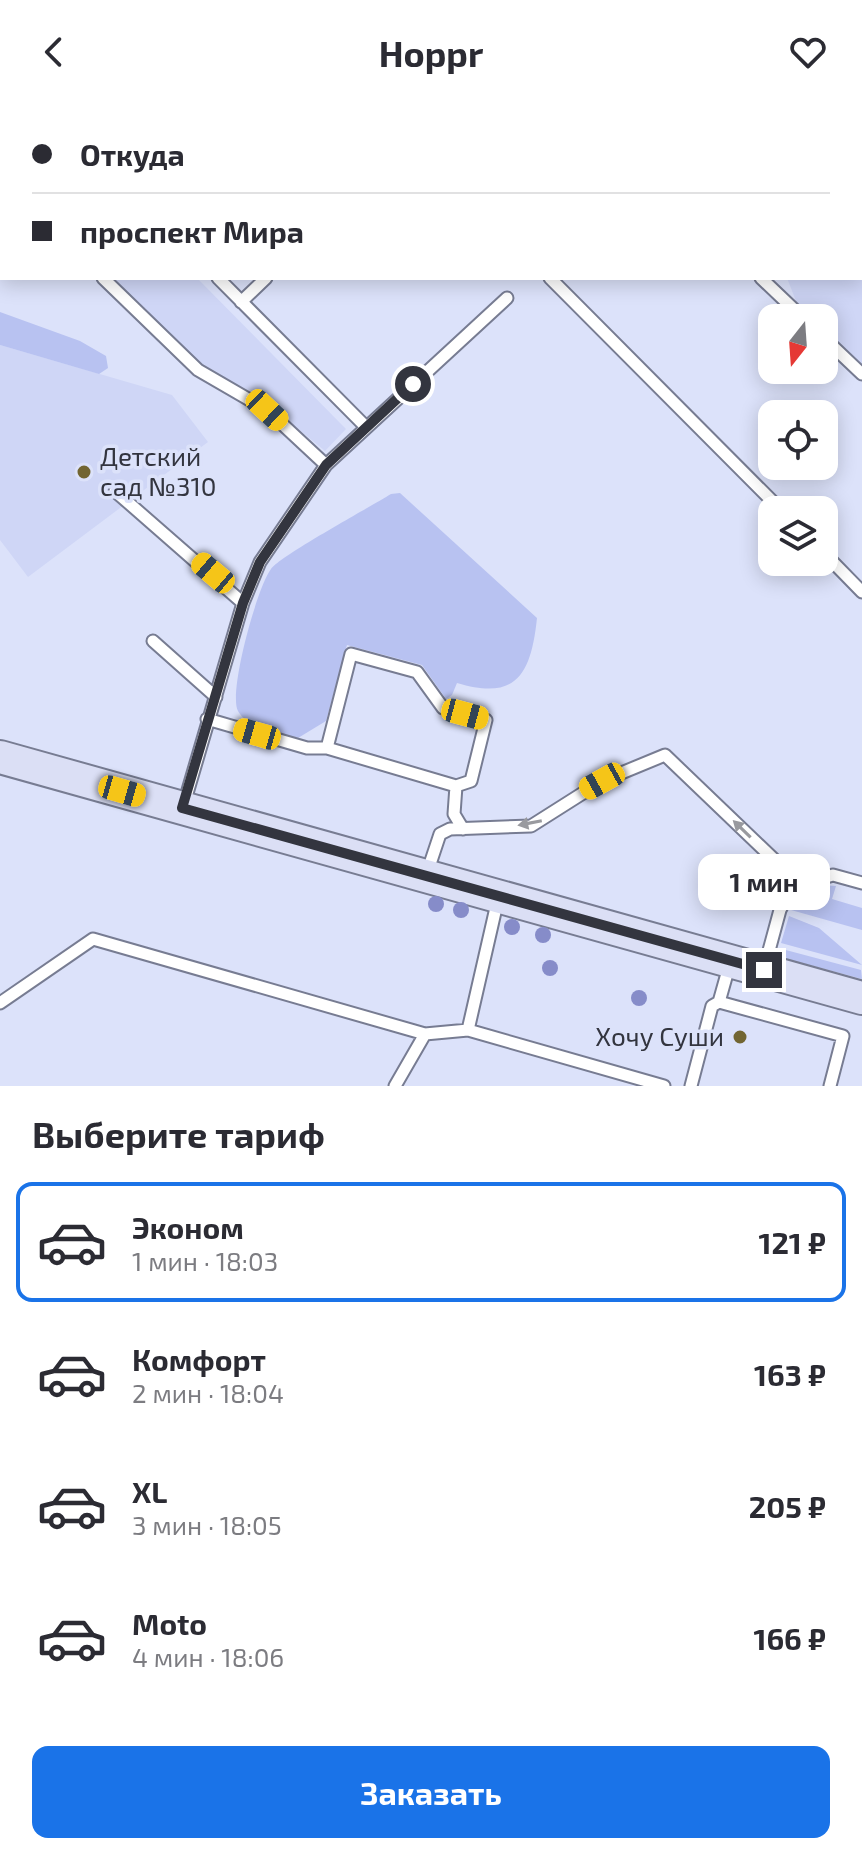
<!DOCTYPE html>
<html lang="ru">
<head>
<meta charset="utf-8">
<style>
  :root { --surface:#fff; --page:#f2f2f3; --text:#2b2b33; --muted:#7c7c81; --line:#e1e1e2; --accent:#1a73e8 }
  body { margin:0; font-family:"Exo 2",sans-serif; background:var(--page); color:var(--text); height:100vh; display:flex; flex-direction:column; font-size:30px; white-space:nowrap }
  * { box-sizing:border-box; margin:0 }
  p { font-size:26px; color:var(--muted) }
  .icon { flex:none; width:44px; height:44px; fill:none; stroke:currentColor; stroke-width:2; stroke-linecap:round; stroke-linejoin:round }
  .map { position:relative; height:982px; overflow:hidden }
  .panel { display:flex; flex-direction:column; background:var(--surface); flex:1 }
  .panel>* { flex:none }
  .hud { position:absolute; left:0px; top:0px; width:862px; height:176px; box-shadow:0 4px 20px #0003; display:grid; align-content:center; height:176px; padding:0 32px; background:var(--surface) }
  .needle { width:52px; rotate:197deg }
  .controls { position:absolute; left:758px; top:200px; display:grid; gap:16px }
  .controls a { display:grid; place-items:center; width:80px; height:80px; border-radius:16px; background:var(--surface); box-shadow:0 4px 20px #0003; font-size:40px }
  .end { position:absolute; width:36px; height:36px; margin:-18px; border:10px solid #33353f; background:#fff; box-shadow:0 0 0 4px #fff }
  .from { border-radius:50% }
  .bubble { position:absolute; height:56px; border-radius:16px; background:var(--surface); box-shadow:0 4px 20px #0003; font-size:26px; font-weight:700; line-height:56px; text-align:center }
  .car { position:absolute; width:24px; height:48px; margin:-24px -12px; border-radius:10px; box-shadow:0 0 6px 2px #0007; background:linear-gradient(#f5c518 24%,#345 0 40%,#f5c518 0 76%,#345 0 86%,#f5c518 0) }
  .hud b { display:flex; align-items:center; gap:28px; height:76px; font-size:30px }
  .hud b+b { border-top:2px solid var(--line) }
  .hud i { width:20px; height:20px; background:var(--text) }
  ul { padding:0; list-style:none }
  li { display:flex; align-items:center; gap:24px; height:120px; margin:0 16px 12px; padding:0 16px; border:4px solid transparent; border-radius:16px }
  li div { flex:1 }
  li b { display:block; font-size:30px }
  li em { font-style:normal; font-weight:700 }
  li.selected { border-color:var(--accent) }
  li>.icon { width:72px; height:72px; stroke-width:1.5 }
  h2 { padding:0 32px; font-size:36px; line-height:96px }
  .primary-button { display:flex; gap:16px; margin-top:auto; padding:16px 32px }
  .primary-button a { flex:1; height:92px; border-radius:16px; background:var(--accent); color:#fff; font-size:32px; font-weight:700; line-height:92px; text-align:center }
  header { display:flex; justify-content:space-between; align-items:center; height:104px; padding:0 32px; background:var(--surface); font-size:36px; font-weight:700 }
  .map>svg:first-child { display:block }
  .built { fill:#cfd6f6 }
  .green { fill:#b8c2f1 }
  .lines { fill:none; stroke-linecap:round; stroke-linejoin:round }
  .lane-casing { stroke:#777c92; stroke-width:15 }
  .secondary-casing { stroke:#777c92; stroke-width:36 }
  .lane { stroke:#fff; stroke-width:11 }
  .secondary { stroke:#dbdff5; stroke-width:32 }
  .tree { fill:#868cc9 }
  .oneway { fill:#999a9f }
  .route { stroke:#33353f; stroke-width:10 }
  .poi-dot { fill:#726532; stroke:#dce2fa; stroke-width:3 }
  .labels { text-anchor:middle; stroke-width:7; stroke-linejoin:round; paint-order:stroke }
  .poi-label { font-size:26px; fill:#33353f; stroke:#dce2fa; text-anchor:start }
</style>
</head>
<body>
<header><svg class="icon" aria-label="back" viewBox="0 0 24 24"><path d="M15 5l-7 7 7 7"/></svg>Hoppr<svg class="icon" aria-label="heart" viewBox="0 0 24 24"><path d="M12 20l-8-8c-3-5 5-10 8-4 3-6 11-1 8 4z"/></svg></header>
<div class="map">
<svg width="862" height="982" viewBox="0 0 862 982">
  <rect width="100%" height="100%" fill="#dce2fa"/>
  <path class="built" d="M 603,0 L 862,0 L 862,261 L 824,224 L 824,214 L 813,214 L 796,197 L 787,174 L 860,174 L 860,2 Z
    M 110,174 L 197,174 L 346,325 L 325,347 L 267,299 L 202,263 Z
    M 0,241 L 172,291 L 208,338 L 28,473 L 0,436 Z"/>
  <path class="green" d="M 0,208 L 80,237 L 106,252 L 108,264 L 99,270 L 0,241 Z
    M 400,389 L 537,514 C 531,570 517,597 457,579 L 452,591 L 446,595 L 422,561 L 347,541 L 326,617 L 298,634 C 279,629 249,626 238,607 C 228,589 257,483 271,465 C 280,452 370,403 391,390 Z
    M 820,781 L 836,782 L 832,795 L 862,804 L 862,826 L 791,806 L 799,791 Z
    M 789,812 L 819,824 L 862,861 L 781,839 Z
    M 782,845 L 861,866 L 862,875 L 787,855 Z"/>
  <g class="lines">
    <g class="lane-casing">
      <path id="lane" d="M 48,0 L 50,2
        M 391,0 L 392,2
        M 680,2 L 682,0
        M 860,2 L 862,4
        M 0,74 L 2,76
        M 103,174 L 198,266 L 267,306 L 326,361
        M 218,174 L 366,323
        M 550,174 L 781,406
        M 761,174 L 803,214
        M 241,198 L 266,174
        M 824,234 L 862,270
        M 115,387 L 243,499
        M 824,449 L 862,488
        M 153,537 L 216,593
        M 207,615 L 307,644 L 327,644 L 456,682 L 471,677 L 486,616 L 443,604 L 417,568 L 351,550 L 327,644
        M 456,682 L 454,710 L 463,725
        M 183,703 L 243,499 L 260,458 L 326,361 L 507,194
        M 427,769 L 440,730 L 450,725 L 531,722 L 602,677 L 665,651 L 784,765 L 792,783
        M 764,865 L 780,806 L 792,783 L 833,771 L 862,779
        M 719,898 L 843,932 L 830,982
        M 0,899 L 93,835 L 425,930
        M 468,926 L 664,982
        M 395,982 L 425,930 L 468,926 L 498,795
        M 691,982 L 712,902 L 719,898 L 730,859"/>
    </g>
    <g class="secondary-casing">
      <path id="secondary" d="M 0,653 L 862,894"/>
    </g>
    <use href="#lane" class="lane"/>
    <use href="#secondary" class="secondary"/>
  </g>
  <g class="tree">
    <circle cx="436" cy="800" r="8"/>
    <circle cx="461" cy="806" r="8"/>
    <circle cx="512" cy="823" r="8"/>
    <circle cx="543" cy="831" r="8"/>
    <circle cx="550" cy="864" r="8"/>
    <circle cx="639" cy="894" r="8"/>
  </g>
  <defs><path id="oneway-solid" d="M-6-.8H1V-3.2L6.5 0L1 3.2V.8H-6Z" transform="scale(2)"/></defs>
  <g class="oneway">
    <use href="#oneway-solid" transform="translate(530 719) rotate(169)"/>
    <use href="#oneway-solid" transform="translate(742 725) rotate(-136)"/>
  </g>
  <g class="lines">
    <path class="route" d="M 413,280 L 326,361 L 260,458 L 243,499 L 182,704 L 764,866"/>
  </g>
  <g class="poi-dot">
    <circle cx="84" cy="368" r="8"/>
    <circle cx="740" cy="933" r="8"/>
  </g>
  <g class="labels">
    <g class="poi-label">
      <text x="100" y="362">Детский<tspan x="100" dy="30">сад №310</tspan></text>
      <text x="724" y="942" text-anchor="end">Хочу Суши</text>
    </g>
  </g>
</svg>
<div class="controls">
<a><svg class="needle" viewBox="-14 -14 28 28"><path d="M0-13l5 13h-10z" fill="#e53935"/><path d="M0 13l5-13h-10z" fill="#7c7c81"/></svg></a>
<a><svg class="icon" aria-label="locate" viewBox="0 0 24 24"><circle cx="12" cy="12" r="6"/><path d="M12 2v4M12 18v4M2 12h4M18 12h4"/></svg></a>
<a><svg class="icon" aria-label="layers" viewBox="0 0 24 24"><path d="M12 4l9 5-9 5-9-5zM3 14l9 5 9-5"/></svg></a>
</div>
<i class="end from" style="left:413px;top:280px"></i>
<i class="end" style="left:764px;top:866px"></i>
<div class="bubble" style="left:698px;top:750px;width:132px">1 мин</div>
<i class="car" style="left:267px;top:306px;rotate:133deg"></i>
<i class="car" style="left:213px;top:469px;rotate:310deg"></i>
<i class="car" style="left:465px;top:610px;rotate:105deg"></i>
<i class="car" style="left:257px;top:630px;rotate:286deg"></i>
<i class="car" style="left:602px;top:677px;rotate:241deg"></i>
<i class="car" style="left:122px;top:687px;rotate:106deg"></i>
<div class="hud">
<b><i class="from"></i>Откуда</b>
<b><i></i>проспект Мира</b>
</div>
</div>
<section class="panel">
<h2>Выберите тариф</h2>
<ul>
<li class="selected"><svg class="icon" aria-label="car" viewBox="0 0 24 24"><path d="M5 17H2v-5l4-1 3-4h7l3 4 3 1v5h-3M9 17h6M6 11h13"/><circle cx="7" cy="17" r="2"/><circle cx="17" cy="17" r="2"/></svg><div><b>Эконом</b><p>1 мин · 18:03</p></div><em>121 ₽</em></li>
<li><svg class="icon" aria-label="car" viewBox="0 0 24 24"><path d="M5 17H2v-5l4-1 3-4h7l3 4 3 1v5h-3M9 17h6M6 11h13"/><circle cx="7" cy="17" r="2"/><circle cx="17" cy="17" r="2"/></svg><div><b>Комфорт</b><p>2 мин · 18:04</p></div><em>163 ₽</em></li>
<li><svg class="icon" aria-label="car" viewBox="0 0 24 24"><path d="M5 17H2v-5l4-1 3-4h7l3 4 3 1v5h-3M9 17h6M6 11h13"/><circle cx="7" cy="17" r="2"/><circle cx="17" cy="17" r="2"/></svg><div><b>XL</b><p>3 мин · 18:05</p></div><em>205 ₽</em></li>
<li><svg class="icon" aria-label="car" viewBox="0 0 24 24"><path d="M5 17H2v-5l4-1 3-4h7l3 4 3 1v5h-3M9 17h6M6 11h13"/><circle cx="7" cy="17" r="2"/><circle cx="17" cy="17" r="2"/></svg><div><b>Moto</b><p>4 мин · 18:06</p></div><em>166 ₽</em></li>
</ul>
<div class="primary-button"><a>Заказать</a></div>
</section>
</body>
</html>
